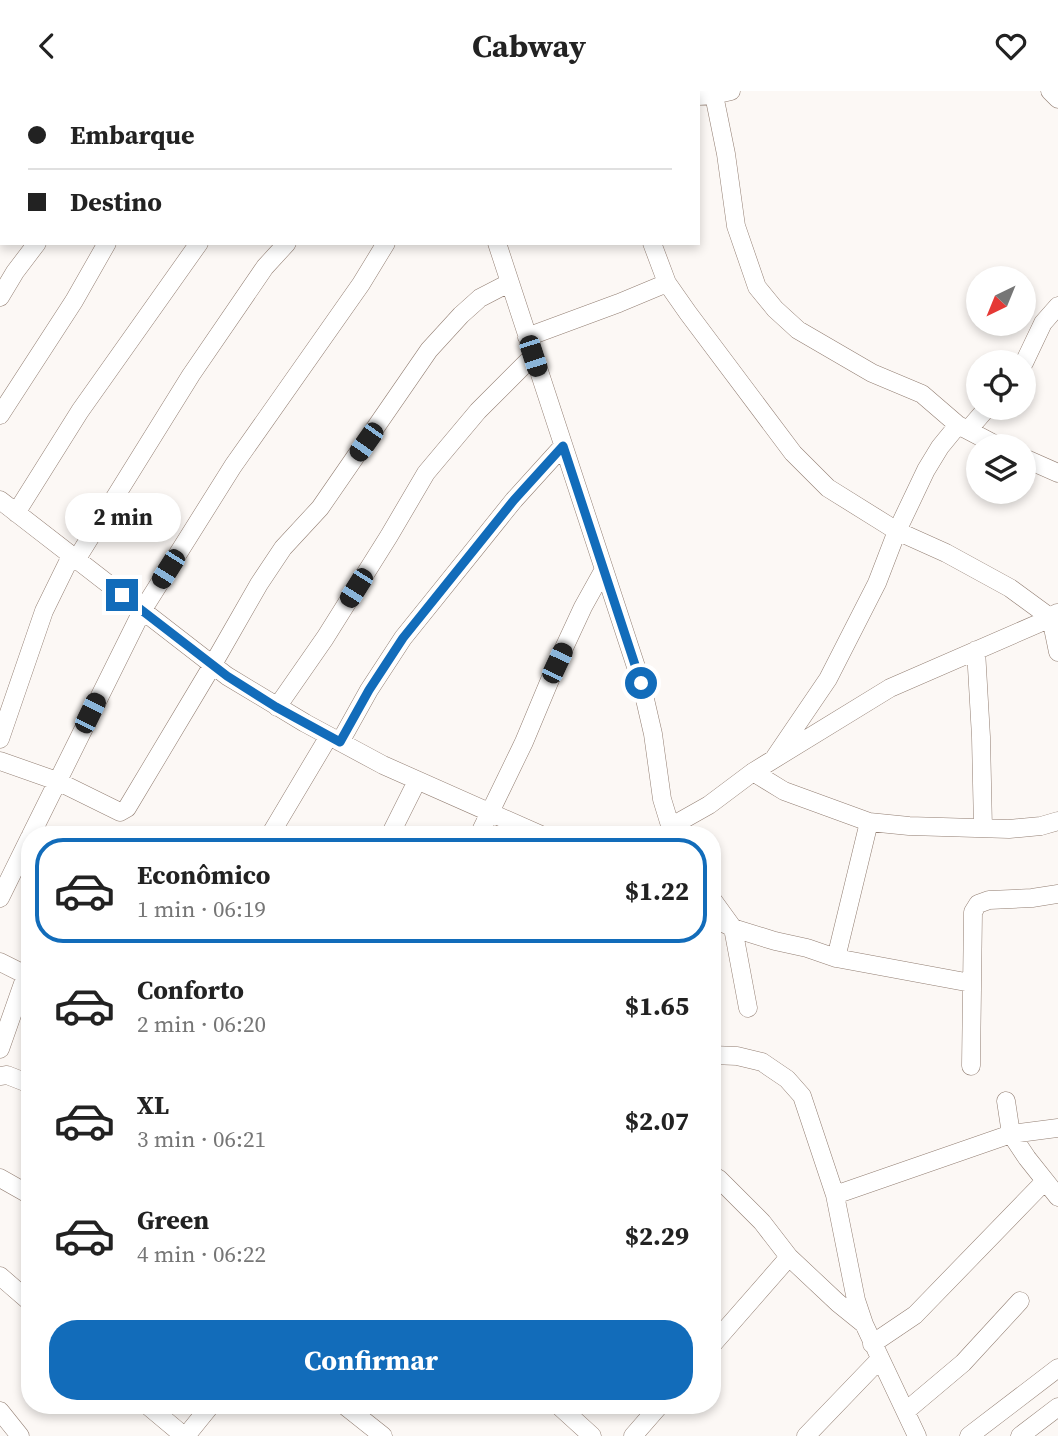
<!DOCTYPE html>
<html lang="pt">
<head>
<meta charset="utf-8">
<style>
  :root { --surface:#fff; --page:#f2f2f2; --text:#222; --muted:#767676; --line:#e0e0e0; --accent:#126cba }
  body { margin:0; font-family:"Source Serif 4",serif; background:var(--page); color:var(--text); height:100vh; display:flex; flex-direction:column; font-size:26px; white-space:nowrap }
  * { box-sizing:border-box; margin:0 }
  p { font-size:23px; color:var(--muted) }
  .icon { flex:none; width:38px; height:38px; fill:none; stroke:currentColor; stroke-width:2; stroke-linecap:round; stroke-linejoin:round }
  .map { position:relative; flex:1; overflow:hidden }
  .drawer { position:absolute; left:21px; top:735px; width:700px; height:588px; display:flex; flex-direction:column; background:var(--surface); border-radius:28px; box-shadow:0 4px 10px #0003 }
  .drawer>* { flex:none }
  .banner { position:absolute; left:0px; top:0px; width:700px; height:154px; box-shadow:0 4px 10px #0003; display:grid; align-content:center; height:154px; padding:0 28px; background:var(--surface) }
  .needle { width:46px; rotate:223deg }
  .buttons { position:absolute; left:966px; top:175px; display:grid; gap:14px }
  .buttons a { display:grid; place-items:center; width:70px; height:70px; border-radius:50%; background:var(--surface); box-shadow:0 4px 10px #0003; font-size:35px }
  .end { position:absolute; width:32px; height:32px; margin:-16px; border:9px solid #126cba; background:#fff; box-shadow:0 0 0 4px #fff }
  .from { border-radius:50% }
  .bubble { position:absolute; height:49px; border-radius:24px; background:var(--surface); box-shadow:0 4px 10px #0003; font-size:23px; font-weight:700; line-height:49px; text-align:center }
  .car { position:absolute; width:21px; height:42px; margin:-21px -10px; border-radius:9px; box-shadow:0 0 5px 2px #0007; background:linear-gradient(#222 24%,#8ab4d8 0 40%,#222 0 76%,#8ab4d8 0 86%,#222 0) }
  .banner b { display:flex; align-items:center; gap:24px; height:66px; font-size:26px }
  .banner b+b { border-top:2px solid var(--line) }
  .banner i { width:18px; height:18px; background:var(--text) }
  ul { padding:12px 0 0; list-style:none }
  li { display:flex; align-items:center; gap:21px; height:105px; margin:0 14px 10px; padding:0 14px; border:4px solid transparent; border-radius:28px }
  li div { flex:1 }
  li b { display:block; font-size:26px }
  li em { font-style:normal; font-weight:700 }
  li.active { border-color:var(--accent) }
  li>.icon { width:63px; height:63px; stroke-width:1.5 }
  .button { display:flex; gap:14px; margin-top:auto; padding:14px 28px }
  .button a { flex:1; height:80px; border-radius:28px; background:var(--accent); color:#fff; font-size:28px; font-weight:700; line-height:80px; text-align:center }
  header { display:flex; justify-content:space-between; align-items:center; height:91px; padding:0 28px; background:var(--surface); font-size:32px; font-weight:700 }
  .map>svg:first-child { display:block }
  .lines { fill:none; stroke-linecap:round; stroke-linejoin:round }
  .minor-casing { stroke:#927e72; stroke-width:19 }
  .minor { stroke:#fff; stroke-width:18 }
  .route { stroke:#126cba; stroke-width:9 }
</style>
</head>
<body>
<header><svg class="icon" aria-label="back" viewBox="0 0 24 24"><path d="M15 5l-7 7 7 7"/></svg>Cabway<svg class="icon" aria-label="heart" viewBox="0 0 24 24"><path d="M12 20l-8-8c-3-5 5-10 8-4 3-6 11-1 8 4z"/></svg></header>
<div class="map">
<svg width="1058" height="1345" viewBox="0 0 1058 1345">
  <rect width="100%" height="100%" fill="#fcf8f5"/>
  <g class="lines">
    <g class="minor-casing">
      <path id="minor" d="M 440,0 L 441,2
        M 613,0 L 614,2
        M 1050,0 L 1058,8
        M 0,1 L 2,2
        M 308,2 L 309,0
        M 714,4 L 726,63 L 736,135 L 757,196 L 775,218 L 798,239 L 872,282 L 922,303 L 958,334 L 998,355
        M 698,5 L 714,4 L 731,0
        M 497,152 L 641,591 L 653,643 L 662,708 L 673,744
        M 652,152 L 667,192 L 688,222 L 793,362 L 828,397 L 897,440 L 946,462 L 1010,497 L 1051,527 L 1058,561
        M 0,206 L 15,181 L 37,152
        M 527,246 L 619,212 L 667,192
        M 1024,272 L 1043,232 L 1058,215
        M 0,324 L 74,210 L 107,152
        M 968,339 L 987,317
        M 1024,367 L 1058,382
        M 0,409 L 227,585 L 305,632 L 383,674 L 541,744
        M 16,422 L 80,320 L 199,152
        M 76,469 L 191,284 L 265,176 L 287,152
        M 976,559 L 981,646 L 983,737
        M 277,616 L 325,547 L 389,445 L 426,382 L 478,320 L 533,265
        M 0,648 L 44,520 L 71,465
        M 340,651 L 369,599 L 403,547 L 514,409 L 563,355
        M 775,666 L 828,588 L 877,492 L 897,440 L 926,379 L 940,356 L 958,334
        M 0,670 L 57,690 L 120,721 L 127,717 L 212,575 L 259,493 L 283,457 L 320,417 L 429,259 L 461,224 L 480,207 L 509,192
        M 753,681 L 784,700 L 869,731 L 909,735 L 1009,738 L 1041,735 L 1058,730
        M 670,736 L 709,714 L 753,681 L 890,597 L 1051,527 L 1057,522
        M 31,744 L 142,520 L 233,375 L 361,193 L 386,152
        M 270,744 L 329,645
        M 390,744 L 417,690
        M 479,744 L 524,651 L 557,572 L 583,516 L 603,480
        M 0,807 L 30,746
        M 712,808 L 733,837 L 748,917
        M 712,826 L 733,837 L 775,850 L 807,857 L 836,867 L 971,892
        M 836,867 L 869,731
        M 0,871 L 30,886
        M 0,958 L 26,884
        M 712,964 L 737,965 L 762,971 L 787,988 L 802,1005 L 835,1104 L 856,1209 L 864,1233 L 917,1345
        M 971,975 L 973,821 L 978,813 L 989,809 L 1032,807 L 1058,803
        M 0,985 L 7,984 L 30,993
        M 1006,1010 L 1011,1043 L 1027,1067 L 1058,1106
        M 712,1084 L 719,1088 L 762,1131 L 789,1166 L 838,1212 L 864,1233
        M 0,1087 L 30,1104
        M 835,1104 L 1011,1043 L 1058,1037
        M 0,1185 L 30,1211
        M 872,1253 L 915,1224 L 1045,1090
        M 712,1254 L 789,1166
        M 147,1314 L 184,1345
        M 344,1314 L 383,1345
        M 558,1314 L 592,1345
        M 0,1320 L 20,1345
        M 906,1320 L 963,1272 L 1020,1210
        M 186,1345 L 211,1314
        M 633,1345 L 660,1314
        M 806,1345 L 880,1268
        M 969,1345 L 1058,1277
        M 1020,1345 L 1058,1316"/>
    </g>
    <use href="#minor" class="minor"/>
  </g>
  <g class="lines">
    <path class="route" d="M 122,504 L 227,585 L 276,616 L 340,651 L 369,599 L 403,547 L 514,409 L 563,355 L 641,592"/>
  </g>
</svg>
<div class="buttons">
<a><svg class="needle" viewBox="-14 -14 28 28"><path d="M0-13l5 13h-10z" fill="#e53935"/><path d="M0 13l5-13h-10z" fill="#767676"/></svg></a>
<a><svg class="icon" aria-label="locate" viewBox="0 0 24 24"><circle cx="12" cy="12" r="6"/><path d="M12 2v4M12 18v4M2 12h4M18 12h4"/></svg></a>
<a><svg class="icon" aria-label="layers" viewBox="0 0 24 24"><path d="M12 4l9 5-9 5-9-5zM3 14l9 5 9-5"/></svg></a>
</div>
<i class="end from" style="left:641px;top:592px"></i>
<i class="end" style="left:122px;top:504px"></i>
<div class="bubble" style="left:65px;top:402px;width:116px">2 min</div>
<i class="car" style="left:533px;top:265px;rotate:162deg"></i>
<i class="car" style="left:366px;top:351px;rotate:215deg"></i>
<i class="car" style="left:168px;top:478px;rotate:212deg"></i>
<i class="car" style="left:356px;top:497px;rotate:212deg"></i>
<i class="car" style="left:557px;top:572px;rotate:25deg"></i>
<i class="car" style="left:90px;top:622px;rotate:26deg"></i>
<div class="banner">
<b><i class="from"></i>Embarque</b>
<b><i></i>Destino</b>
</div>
<section class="drawer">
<ul>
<li class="active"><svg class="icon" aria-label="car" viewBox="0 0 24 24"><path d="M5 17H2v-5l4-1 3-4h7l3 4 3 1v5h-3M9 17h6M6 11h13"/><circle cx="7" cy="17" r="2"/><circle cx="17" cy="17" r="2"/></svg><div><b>Econômico</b><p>1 min · 06:19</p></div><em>$1.22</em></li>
<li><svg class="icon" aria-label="car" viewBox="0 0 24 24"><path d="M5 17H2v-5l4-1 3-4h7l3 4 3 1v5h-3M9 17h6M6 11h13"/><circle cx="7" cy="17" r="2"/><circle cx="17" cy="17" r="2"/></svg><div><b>Conforto</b><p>2 min · 06:20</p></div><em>$1.65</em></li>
<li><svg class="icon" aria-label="car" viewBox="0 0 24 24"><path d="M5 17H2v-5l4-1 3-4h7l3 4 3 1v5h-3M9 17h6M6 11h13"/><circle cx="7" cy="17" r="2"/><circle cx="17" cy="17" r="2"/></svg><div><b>XL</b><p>3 min · 06:21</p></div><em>$2.07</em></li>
<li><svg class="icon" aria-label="car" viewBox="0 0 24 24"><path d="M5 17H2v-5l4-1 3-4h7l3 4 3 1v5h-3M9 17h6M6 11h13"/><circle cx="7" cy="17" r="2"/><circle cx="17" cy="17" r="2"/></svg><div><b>Green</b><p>4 min · 06:22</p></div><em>$2.29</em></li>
</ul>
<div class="button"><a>Confirmar</a></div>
</section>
</div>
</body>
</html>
